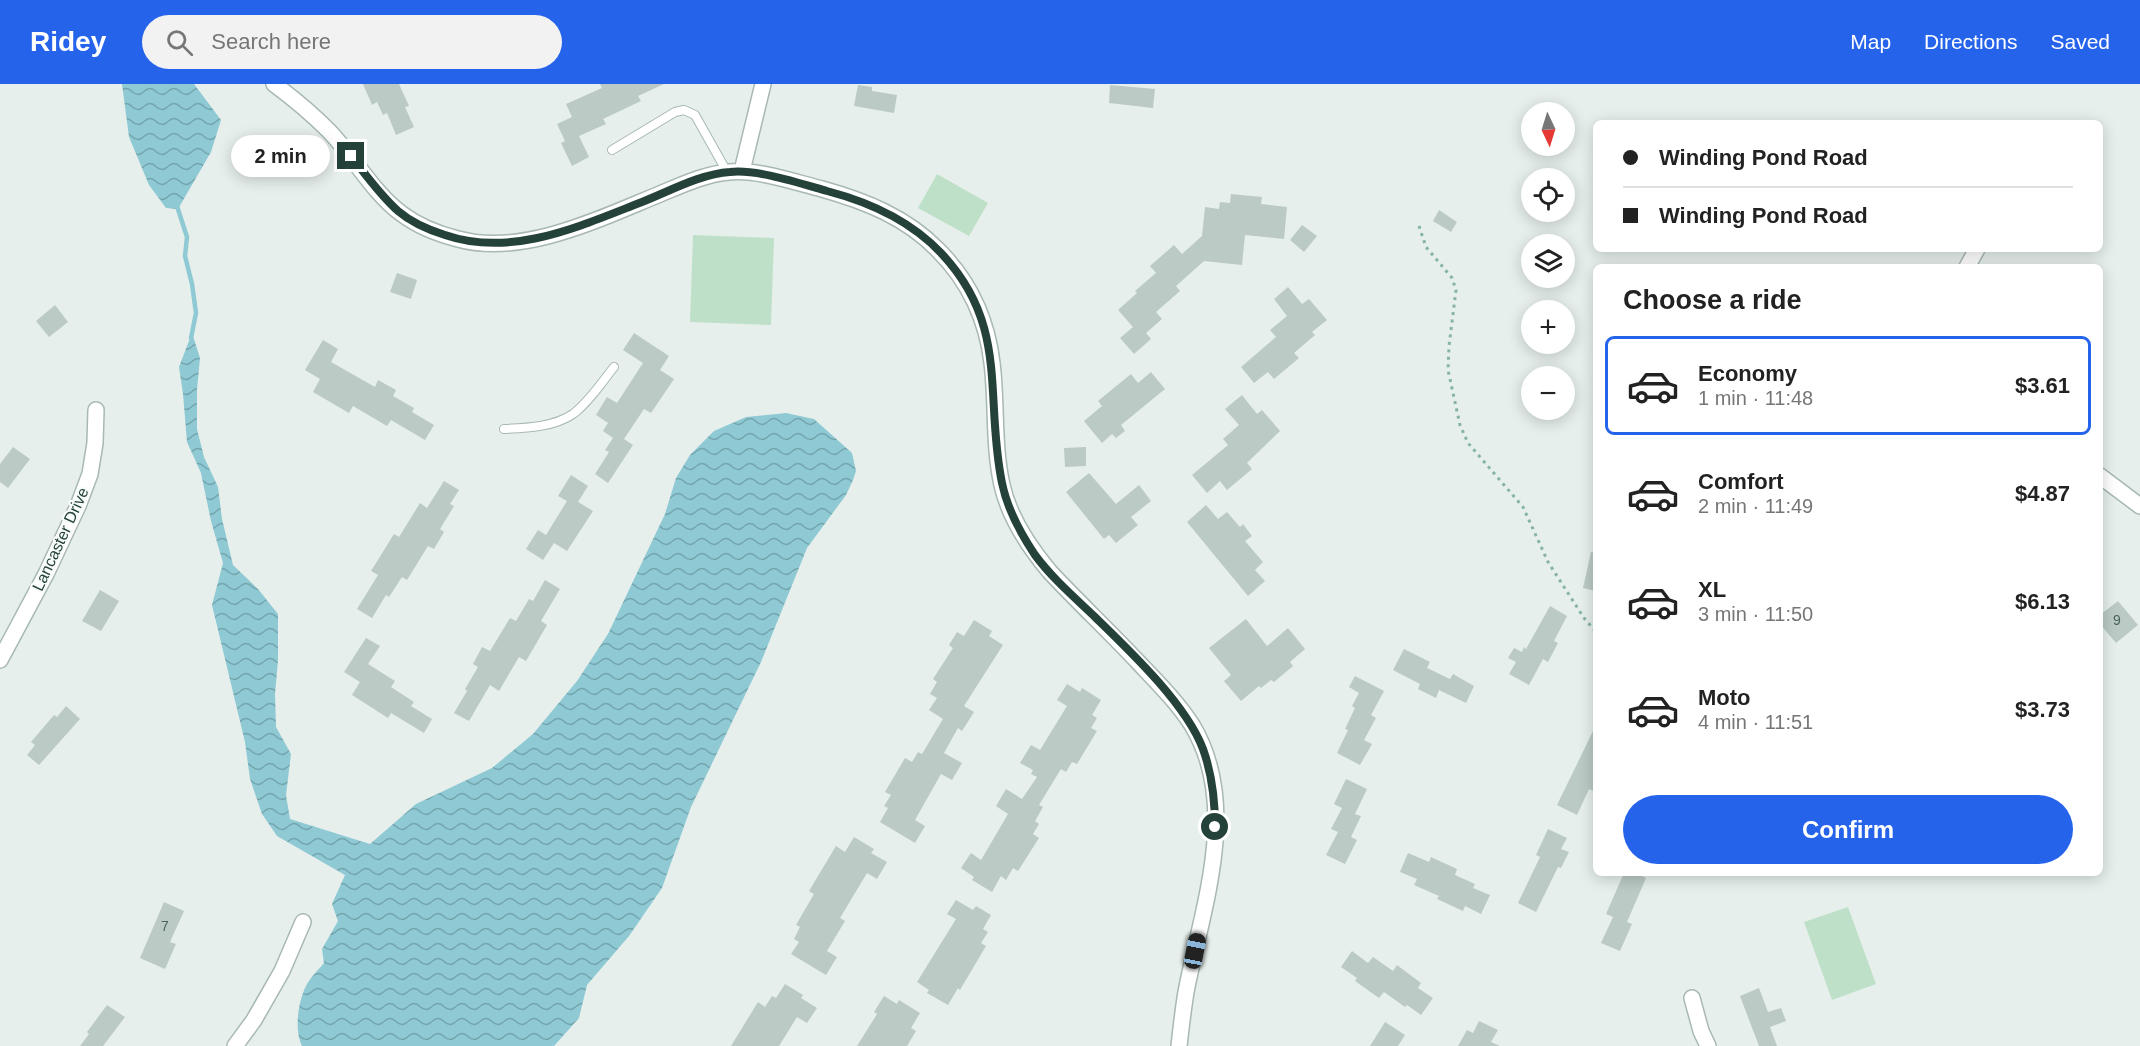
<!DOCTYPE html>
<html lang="en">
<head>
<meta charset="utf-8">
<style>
  :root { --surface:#fff; --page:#f2f2f2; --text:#222; --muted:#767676; --line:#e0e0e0; --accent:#2563eb }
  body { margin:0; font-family:Helvetica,sans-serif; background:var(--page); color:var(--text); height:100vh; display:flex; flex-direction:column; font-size:22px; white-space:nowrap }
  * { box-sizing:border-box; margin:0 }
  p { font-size:20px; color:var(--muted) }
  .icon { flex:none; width:33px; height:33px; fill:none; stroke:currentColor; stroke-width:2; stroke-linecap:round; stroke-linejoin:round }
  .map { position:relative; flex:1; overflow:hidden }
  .sheet { position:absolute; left:1593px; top:180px; width:510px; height:612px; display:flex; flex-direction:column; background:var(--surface); border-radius:9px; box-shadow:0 3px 15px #0003 }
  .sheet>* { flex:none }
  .guide { position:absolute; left:1593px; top:36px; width:510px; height:132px; border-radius:9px; box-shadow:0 3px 15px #0003; display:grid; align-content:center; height:132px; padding:0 30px; background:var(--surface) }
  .needle { width:39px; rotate:176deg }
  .fabs { position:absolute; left:1521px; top:18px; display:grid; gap:12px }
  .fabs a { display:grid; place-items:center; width:54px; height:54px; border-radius:50%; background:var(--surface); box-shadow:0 3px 15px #0003; font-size:30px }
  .end { position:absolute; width:27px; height:27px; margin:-14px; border:8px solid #24423a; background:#fff; box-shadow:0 0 0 3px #fff }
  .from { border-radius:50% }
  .bubble { position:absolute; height:42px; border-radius:21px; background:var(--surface); box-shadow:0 3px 15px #0003; font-size:20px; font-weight:800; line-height:42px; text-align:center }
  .car { position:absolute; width:18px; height:36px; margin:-18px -9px; border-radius:8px; box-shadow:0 0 4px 2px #0007; background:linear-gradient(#222 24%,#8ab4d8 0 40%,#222 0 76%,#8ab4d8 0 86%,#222 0) }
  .guide b { display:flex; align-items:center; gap:21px; height:57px; font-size:22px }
  .guide b+b { border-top:2px solid var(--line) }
  .guide i { width:15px; height:15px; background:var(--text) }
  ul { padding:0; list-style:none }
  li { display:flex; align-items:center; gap:18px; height:99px; margin:0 12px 9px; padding:0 18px; border:3px solid transparent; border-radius:9px }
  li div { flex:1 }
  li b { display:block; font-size:22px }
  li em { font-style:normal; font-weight:800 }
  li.selected { border-color:var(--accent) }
  li>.icon { width:54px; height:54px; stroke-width:1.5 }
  h2 { padding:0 30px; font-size:27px; line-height:72px }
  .button { display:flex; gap:12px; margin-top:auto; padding:12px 30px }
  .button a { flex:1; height:69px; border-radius:36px; background:var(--accent); color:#fff; font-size:24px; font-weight:800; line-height:69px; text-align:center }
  header { display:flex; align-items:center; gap:36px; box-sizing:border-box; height:84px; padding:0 30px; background:var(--accent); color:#fff }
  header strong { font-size:28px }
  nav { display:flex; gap:33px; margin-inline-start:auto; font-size:21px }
  .search { width:420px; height:54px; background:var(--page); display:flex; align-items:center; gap:15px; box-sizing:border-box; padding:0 21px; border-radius:33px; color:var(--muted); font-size:22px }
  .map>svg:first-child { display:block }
  .park { fill:#bfe0c8 }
  .water { fill:url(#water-waves) }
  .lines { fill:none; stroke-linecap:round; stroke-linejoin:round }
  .stream { stroke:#8ec9d4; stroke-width:4.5 }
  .building { fill:#bbcac4 }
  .service-casing { stroke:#a8b8b2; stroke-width:10 }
  .minor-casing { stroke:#a8b8b2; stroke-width:18 }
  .path { stroke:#86b3a5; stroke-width:3; stroke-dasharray:3 4.5; stroke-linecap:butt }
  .service { stroke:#fff; stroke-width:8 }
  .minor { stroke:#fff; stroke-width:15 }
  .route { stroke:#24423a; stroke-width:8 }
  .labels { text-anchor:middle; stroke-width:4.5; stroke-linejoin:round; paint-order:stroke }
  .number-label { font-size:14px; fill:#4a645c }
  .street-label { font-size:16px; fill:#24423a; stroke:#f7fbf9 }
</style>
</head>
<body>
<header>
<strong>Ridey</strong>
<div class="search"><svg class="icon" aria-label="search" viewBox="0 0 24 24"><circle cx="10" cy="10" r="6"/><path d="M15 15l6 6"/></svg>Search here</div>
<nav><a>Map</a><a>Directions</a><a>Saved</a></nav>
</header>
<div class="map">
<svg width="2140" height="962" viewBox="0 0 2140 962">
  <defs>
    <pattern id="water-waves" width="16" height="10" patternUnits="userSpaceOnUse" patternTransform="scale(1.5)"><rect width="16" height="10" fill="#8ec9d4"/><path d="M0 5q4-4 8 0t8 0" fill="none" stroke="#74a5ad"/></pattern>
  </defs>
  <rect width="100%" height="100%" fill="#e6efeb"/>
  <path class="park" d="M 937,90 L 988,119 L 969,152 L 918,124 Z
    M 693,151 L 774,154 L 771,241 L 690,238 Z
    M 1848,823 L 1876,900 L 1832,916 L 1804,838 Z"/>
  <path class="water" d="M 122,0 L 194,0 L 221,36 L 211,68 L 178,125 L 166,124 L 149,101 L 129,53 Z
    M 192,249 L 200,274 L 197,306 L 197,345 L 204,373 L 218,403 L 222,435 L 233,481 L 258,505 L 278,530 L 278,576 L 275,610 L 276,643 L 291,670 L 286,711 L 290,735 L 370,760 L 416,720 L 492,684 L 533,650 L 577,597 L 608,550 L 665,430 L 676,394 L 690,371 L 714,347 L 746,333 L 786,329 L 814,335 L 852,369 L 856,387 L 853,396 L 846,411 L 807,464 L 761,578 L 691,723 L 662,804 L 629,852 L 587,901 L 579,934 L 554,962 L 302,962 C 294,946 298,918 306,902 C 310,894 318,886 324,879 L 322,865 L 338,837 L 332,820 L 345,791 L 277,752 L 262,730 L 250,695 L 245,658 L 212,521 L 223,479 L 211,437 L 201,389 L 187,358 L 183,310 L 179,283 Z"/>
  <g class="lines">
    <path class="stream" d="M 176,119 L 187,153 L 185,172 L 192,200 L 196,229 L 191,254"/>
  </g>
  <path class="building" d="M 363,0 L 399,0 L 409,22 L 405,23 L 414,43 L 396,51 L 387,29 L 383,31 L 377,18 L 372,21 Z
    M 600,0 L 664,0 L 638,12 L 641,17 L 603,35 L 606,40 L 579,52 L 589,73 L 572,82 L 561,59 L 565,57 L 557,40 L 572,33 L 566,20 L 602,4 Z
    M 858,1 L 872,3 L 872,7 L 897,11 L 894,29 L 854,22 Z
    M 1110,1 L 1155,5 L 1153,24 L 1109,19 Z
    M 1231,110 L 1262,113 L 1261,120 L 1287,123 L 1284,155 L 1245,151 L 1242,181 L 1204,177 L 1176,202 L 1180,207 L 1156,228 L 1162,235 L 1146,249 L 1151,255 L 1134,270 L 1120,254 L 1133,243 L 1118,226 L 1137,209 L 1135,207 L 1156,189 L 1150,182 L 1174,161 L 1182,170 L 1202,152 L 1205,123 L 1219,125 L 1220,118 L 1230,119 Z
    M 1439,126 L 1457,138 L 1451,148 L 1433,137 Z
    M 1302,141 L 1317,152 L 1304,168 L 1290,156 Z
    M 397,189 L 417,196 L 411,215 L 390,208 Z
    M 1288,203 L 1302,220 L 1309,215 L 1327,236 L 1312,248 L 1315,251 L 1294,269 L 1299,274 L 1274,295 L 1268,288 L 1254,299 L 1241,283 L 1276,253 L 1270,246 L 1287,232 L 1274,215 Z
    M 55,221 L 68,238 L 49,253 L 36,237 Z
    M 634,249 L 669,272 L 660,286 L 674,295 L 651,329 L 644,325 L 624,355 L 633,361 L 608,399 L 595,390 L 609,368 L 605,366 L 613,354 L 603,347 L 608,339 L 596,331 L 607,313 L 617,319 L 643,279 L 623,266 Z
    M 323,256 L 338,265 L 331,278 L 375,303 L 378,296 L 396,306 L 393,312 L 414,324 L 412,328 L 434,341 L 425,356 L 391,336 L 387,342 L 353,322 L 349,329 L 313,308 L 320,295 L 305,286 Z
    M 1151,288 L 1165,305 L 1121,341 L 1125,347 L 1116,354 L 1112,350 L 1102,359 L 1084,337 L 1102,322 L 1098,317 L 1131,290 L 1138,299 Z
    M 1242,311 L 1257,330 L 1262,326 L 1280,347 L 1247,379 L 1252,385 L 1227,406 L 1220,397 L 1207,409 L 1192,391 L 1228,361 L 1223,355 L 1239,341 L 1225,325 Z
    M 13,363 L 30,375 L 8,404 L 0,398 L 0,380 Z
    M 1086,363 L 1086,382 L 1065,383 L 1064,364 Z
    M 1089,389 L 1116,420 L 1139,401 L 1151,417 L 1131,433 L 1138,441 L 1116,459 L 1109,451 L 1104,455 L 1066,408 Z
    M 571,391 L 588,402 L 578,418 L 593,427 L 567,467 L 554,459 L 543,476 L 526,465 L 538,446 L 546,451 L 567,417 L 558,412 Z
    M 444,397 L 459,406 L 450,420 L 454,422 L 440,445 L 444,448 L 434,465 L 428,462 L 407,496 L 402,493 L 389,513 L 386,511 L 372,534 L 357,525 L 378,491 L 371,487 L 394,450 L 399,453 L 420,419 L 427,424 Z
    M 1206,421 L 1218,435 L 1227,428 L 1240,443 L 1243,440 L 1252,452 L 1245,457 L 1263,478 L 1255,486 L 1265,497 L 1248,512 L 1187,438 Z
    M 1591,468 L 1596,469 L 1596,507 L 1583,504 Z
    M 545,496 L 560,505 L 541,537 L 547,541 L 526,577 L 519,573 L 499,607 L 490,601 L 469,637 L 454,629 L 467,607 L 465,605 L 478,583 L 473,580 L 482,563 L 490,567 L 510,534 L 516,537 L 529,515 L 533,517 Z
    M 100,506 L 119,517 L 101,547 L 82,537 Z
    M 2118,517 L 2138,541 L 2116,559 L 2100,540 L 2100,531 Z
    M 1550,522 L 1567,532 L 1554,557 L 1558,559 L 1548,578 L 1543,575 L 1529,601 L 1509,590 L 1516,578 L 1508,574 L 1514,564 L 1522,568 L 1524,563 L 1526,565 Z
    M 1246,535 L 1267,562 L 1288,544 L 1305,565 L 1290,578 L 1293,582 L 1274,598 L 1271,596 L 1261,604 L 1259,602 L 1241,617 L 1224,597 L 1231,591 L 1209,564 Z
    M 974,536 L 992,547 L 989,552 L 1003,561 L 964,622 L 974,628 L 962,647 L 958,644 L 944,669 L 962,679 L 952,696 L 941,690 L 915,736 L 925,742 L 915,759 L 880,738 L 888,724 L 884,722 L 891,711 L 885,708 L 905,674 L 912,678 L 918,668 L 922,670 L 943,635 L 929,626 L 937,614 L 930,610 L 937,598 L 933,595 L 953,564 L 949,561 L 957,548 L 964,552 Z
    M 366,554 L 380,562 L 368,580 L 395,597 L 391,603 L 414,618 L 411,622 L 432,635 L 424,649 L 391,629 L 388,634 L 352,611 L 360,598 L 344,588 Z
    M 1404,565 L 1430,578 L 1427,584 L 1450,595 L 1453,590 L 1474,602 L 1466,619 L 1439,606 L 1436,614 L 1418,605 L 1420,600 L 1393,586 Z
    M 1355,592 L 1384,607 L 1371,631 L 1376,634 L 1364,656 L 1372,660 L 1360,681 L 1337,669 L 1348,646 L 1345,645 L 1355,624 L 1352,622 L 1359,609 L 1349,603 Z
    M 1067,600 L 1080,608 L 1082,604 L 1101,616 L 1092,631 L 1097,634 L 1091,644 L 1097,647 L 1077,680 L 1072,678 L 1066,688 L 1061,685 L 1039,721 L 1043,723 L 1035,737 L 1039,740 L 1033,750 L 1039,754 L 1018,787 L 1013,784 L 1006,796 L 1001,792 L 992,808 L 972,796 L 974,793 L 961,784 L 971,769 L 981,776 L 1008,730 L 996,722 L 1006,705 L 1022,715 L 1037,693 L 1031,690 L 1033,686 L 1020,679 L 1031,661 L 1040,666 L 1067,622 L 1057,616 Z
    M 66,622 L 80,635 L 39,681 L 27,671 L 35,661 L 31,658 L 54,631 L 57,633 Z
    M 1596,641 L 1596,708 L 1589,705 L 1577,731 L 1557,721 Z
    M 1346,695 L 1367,705 L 1355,730 L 1361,732 L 1351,753 L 1357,756 L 1345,780 L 1326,771 L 1338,748 L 1331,745 L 1342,724 L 1334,720 Z
    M 1548,745 L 1567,754 L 1561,765 L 1569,768 L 1561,784 L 1558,783 L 1536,828 L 1518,819 L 1540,773 L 1536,771 Z
    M 854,753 L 874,765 L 871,769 L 887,778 L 877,795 L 867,789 L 840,834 L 845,837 L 827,867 L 837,873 L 826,891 L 791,870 L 799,858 L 794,855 L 800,843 L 796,841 L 814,810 L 809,807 L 836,762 L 845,768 Z
    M 1408,769 L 1429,778 L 1431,773 L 1457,785 L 1455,791 L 1475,800 L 1473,804 L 1490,811 L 1481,830 L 1465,822 L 1463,827 L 1437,815 L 1439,812 L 1414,801 L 1417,795 L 1400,788 Z
    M 1624,789 L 1635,789 L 1646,794 L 1627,838 L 1632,840 L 1620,867 L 1601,859 L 1613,833 L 1606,830 Z
    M 956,816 L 973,826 L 976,822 L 991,831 L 983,845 L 988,848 L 981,859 L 986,862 L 960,906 L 958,904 L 948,921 L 927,909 L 929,906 L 917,898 L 956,835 L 947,830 Z
    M 164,818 L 184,827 L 170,858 L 176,860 L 165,885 L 140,874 Z
    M 1352,867 L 1368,879 L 1373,873 L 1393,887 L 1397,881 L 1421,899 L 1418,904 L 1433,914 L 1421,931 L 1407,921 L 1405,923 L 1384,908 L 1379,914 L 1355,897 L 1357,894 L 1341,883 Z
    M 785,900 L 803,911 L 801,914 L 817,924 L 807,939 L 797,933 L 779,962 L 731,962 L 758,918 L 765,923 L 772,912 L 776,914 Z
    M 1759,904 L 1768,928 L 1781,924 L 1786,937 L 1770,943 L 1777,962 L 1759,962 L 1740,912 Z
    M 884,912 L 897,920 L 899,916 L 920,929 L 911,944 L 916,947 L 907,962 L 857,962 L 877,930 L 874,928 Z
    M 107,921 L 125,933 L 103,962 L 80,962 L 89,950 L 87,948 Z
    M 1479,937 L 1498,946 L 1491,958 L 1500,962 L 1458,962 L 1467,946 L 1473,949 Z
    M 1385,938 L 1405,951 L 1398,962 L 1370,962 Z"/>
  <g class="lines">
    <g class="service-casing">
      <path id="service" d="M 612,66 L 675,28 L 684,26 L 695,31 L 727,88
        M 504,345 C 527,344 554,343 573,330 C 589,318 602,298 614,283"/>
    </g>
    <g class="minor-casing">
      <path id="minor" d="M 274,0 C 293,14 312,30 329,47 C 354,73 373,109 402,130 C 418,142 438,150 458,155 C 523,173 601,134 660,110 C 682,101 705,90 729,88 C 757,85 794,98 822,105 C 865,117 906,133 938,166 C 969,197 987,236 992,279 C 997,319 993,361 1002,401 C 1009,433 1029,463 1050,488 C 1079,519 1110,548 1139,579 C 1158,599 1177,618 1192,641 C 1241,722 1202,824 1186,908 C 1183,926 1181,944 1179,962
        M 742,87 L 763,0
        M 1967,183 L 1977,165
        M 2100,392 L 2140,422
        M 0,576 L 46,490 L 78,422 L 90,390 L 95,359 L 96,326
        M 1692,914 L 1701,947 L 1708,962
        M 235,962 L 254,936 L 282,887 L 303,838"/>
    </g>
    <path class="path" d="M 1419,142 L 1426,163 L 1452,194 L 1456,206 L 1449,262 L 1448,286 L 1460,341 L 1468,359 L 1523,423 L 1548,478 L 1584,534 L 1596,548"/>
    <use href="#service" class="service"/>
    <use href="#minor" class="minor"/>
  </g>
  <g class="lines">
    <path class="route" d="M 351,72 C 366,91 380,111 398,127 C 412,139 429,146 445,151 C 512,174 580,142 642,118 C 670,107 700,90 730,88 C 757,85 799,99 827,107 C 869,118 910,136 941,169 C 1010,242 984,312 1002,399 C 1007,424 1021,450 1035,471 C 1052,494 1074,513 1095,533 C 1130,567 1186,620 1203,665 C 1212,690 1215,716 1215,743"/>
  </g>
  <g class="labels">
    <g class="number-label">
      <text x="2117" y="541">9</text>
      <text x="165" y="847">7</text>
    </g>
    <g class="street-label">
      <text transform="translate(60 455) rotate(-65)" y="6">Lancaster Drive</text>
    </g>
  </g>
</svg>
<div class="fabs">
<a><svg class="needle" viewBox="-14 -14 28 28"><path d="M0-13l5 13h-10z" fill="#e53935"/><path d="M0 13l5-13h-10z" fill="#767676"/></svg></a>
<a><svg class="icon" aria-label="locate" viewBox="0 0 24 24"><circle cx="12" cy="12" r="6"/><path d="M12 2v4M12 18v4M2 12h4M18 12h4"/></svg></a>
<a><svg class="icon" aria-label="layers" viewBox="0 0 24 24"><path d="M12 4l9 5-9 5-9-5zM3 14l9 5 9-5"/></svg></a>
<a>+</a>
<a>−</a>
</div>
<i class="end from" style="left:1215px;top:743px"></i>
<i class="end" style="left:351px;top:72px"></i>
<div class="bubble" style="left:231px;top:51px;width:99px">2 min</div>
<i class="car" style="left:1195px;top:867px;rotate:11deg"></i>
<div class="guide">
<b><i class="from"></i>Winding Pond Road</b>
<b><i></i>Winding Pond Road</b>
</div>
<section class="sheet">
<h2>Choose a ride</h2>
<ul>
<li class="selected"><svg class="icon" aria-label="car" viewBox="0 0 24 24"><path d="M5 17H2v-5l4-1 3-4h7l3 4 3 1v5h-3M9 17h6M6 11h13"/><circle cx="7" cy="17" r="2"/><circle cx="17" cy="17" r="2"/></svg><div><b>Economy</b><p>1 min · 11:48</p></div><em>$3.61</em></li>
<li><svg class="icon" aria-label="car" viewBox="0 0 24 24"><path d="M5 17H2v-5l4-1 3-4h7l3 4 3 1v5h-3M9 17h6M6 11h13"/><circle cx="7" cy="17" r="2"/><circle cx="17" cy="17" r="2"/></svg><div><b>Comfort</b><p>2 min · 11:49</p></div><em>$4.87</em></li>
<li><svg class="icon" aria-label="car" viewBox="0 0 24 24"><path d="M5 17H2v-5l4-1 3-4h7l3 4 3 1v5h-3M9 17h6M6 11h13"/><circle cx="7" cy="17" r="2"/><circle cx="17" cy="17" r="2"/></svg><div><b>XL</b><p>3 min · 11:50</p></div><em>$6.13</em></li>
<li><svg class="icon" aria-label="car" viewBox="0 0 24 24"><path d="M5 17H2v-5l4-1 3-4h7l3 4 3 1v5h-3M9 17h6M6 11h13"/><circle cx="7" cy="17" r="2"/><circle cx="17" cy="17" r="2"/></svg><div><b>Moto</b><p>4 min · 11:51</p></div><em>$3.73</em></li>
</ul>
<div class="button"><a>Confirm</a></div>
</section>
</div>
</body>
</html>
